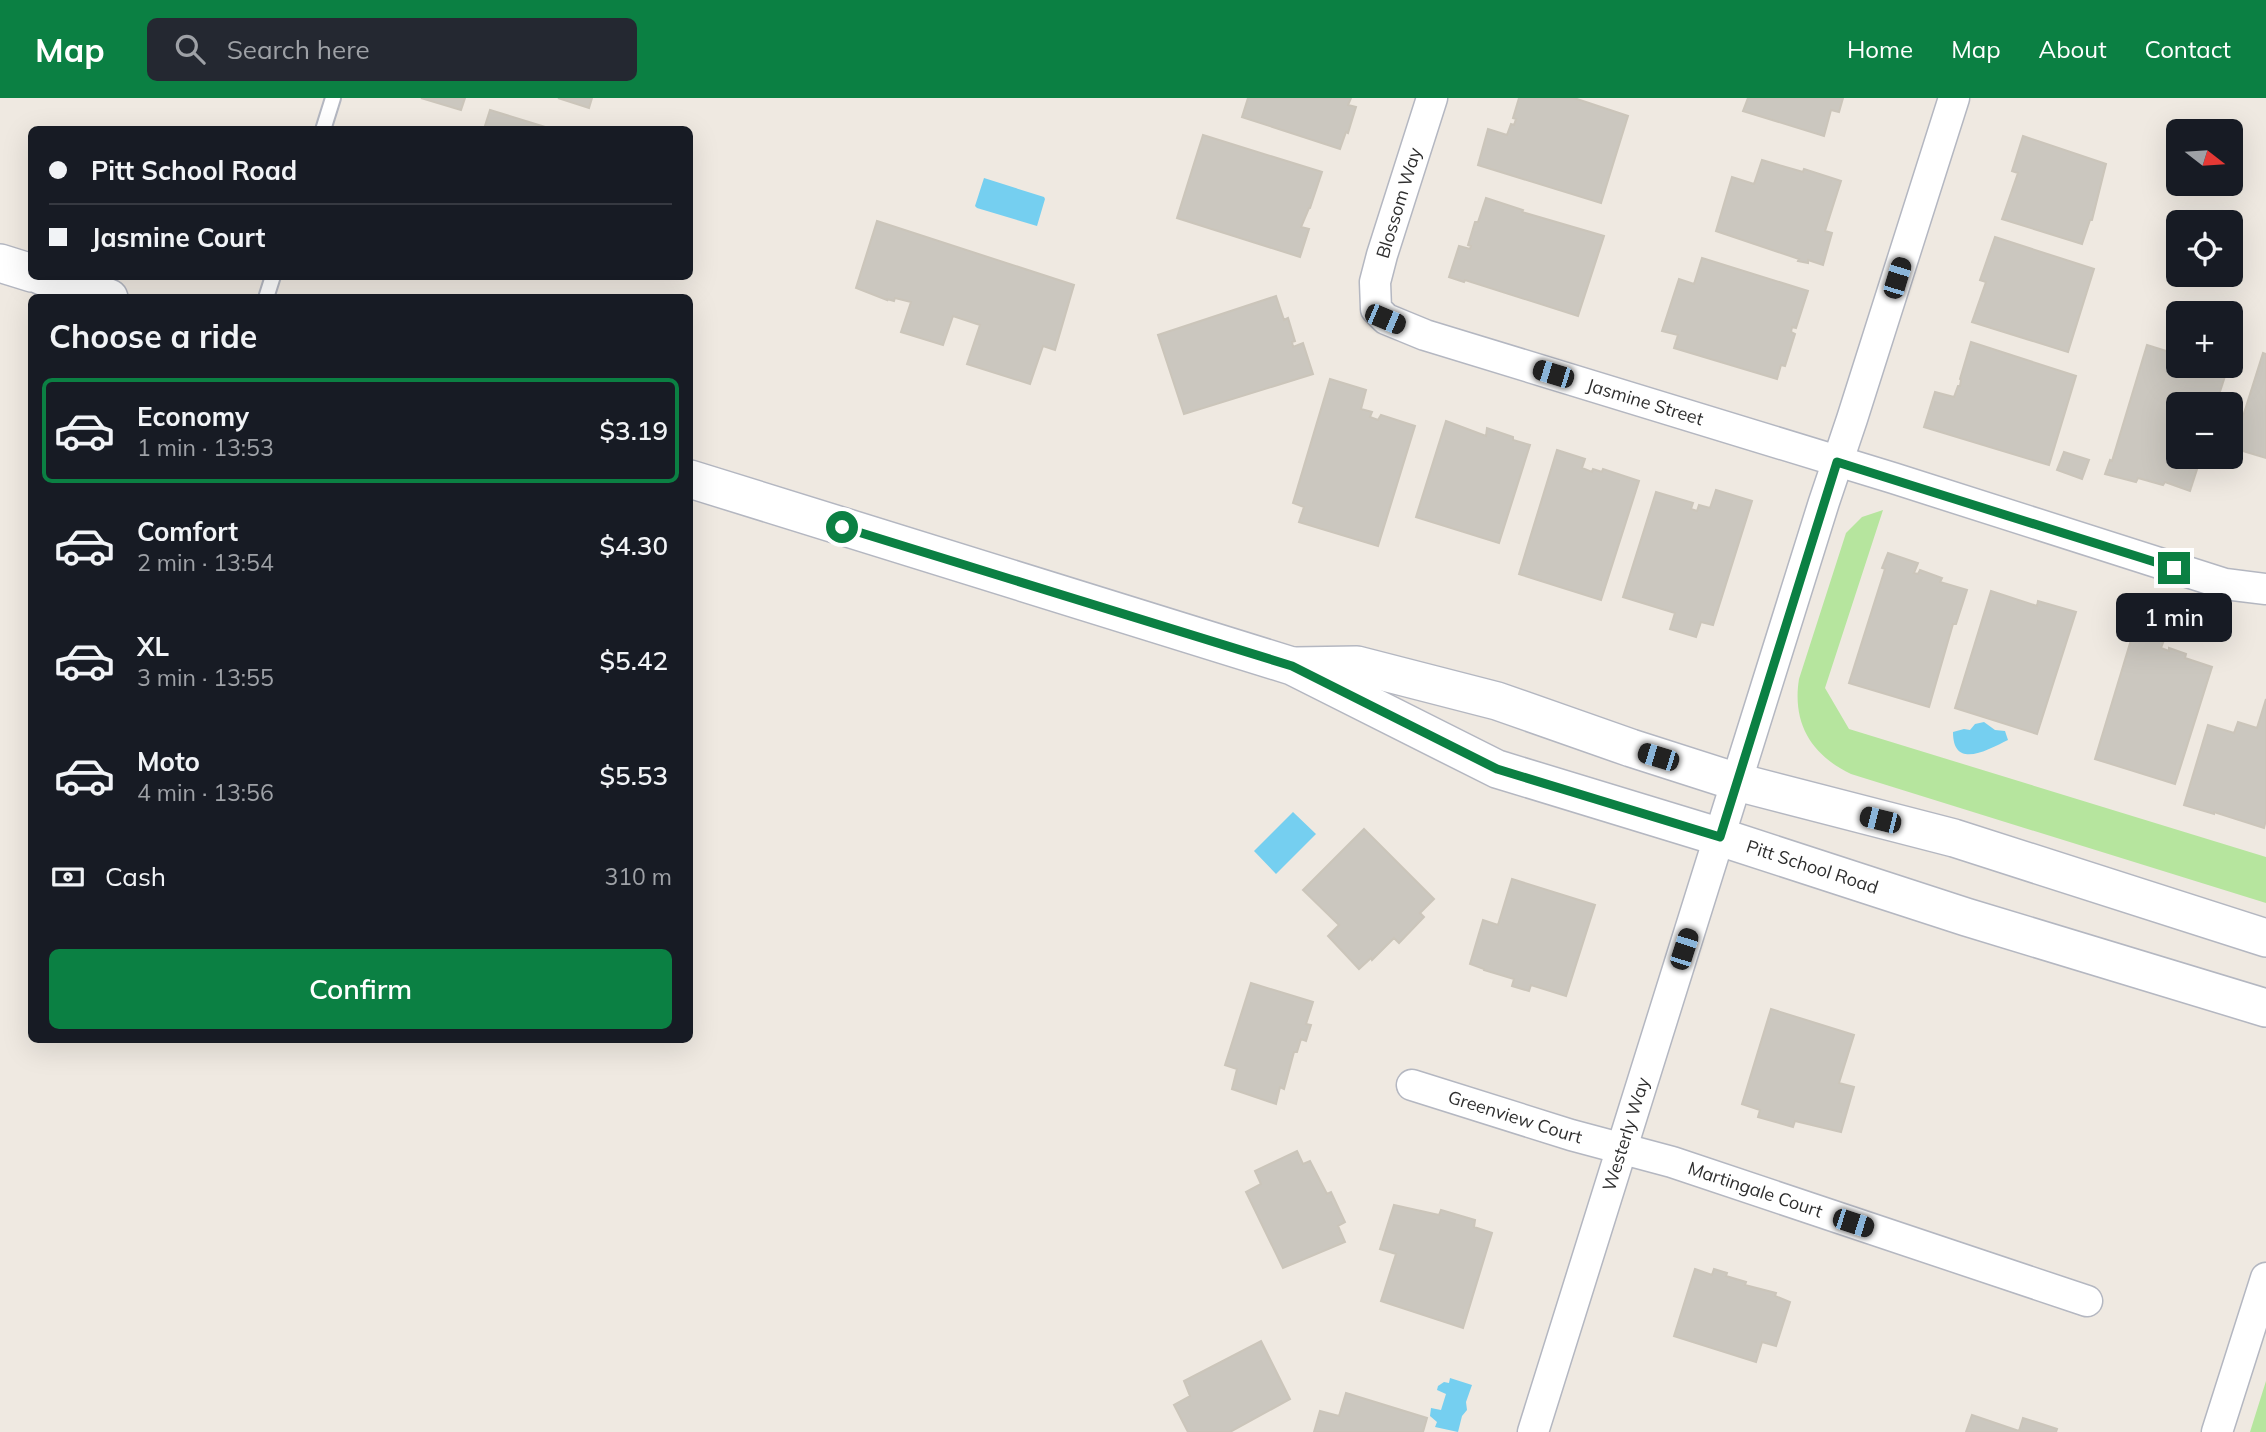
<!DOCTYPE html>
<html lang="en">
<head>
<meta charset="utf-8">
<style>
  :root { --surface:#171b24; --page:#242831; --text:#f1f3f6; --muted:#9ea1a6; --line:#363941; --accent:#0b8043 }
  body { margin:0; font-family:Mulish,sans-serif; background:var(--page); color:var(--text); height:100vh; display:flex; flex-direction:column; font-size:26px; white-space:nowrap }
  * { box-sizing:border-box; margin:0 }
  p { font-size:23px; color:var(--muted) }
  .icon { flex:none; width:38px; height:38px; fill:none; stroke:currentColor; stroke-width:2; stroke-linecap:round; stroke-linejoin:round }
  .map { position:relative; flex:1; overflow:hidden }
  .drawer { position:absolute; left:28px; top:196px; width:665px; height:749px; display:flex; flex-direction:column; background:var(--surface); border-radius:10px; box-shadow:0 7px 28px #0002 }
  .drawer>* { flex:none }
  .hud { position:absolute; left:28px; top:28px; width:665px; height:154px; border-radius:10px; box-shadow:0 7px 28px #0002; display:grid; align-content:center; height:154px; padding:0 21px; background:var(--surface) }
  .needle { width:46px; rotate:107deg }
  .tools { position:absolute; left:2166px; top:21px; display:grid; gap:14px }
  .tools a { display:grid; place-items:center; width:77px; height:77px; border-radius:10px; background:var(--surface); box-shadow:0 7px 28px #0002; font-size:35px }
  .end { position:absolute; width:32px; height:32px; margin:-16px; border:9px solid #0b8043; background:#fff; box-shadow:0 0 0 4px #fff }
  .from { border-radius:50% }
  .bubble { position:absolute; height:49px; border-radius:10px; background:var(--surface); box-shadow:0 7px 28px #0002; font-size:23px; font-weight:600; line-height:49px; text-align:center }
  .car { position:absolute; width:21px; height:42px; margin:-21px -10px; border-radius:9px; box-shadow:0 0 5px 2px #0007; background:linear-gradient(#222 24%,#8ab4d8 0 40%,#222 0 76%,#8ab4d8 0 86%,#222 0) }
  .hud b { display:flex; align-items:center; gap:24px; height:66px; font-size:26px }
  .hud b+b { border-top:2px solid var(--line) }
  .hud i { width:18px; height:18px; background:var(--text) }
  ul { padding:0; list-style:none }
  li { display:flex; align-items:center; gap:21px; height:105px; margin:0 14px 10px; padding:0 7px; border:4px solid transparent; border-radius:10px }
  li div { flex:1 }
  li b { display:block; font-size:26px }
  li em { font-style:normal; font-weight:600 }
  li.on { border-color:var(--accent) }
  li>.icon { width:63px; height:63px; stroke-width:1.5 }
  h2 { padding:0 21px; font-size:32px; line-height:84px }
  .pay { display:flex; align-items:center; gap:18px; height:77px; padding:0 21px; font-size:26px }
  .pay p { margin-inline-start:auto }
  .primary-button { display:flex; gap:14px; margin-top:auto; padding:14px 21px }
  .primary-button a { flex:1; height:80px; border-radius:10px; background:var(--accent); color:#fff; font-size:28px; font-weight:600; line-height:80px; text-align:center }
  header { display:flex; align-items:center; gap:42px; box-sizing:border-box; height:98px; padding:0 35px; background:var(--accent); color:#fff }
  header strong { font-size:33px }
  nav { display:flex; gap:38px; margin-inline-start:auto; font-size:24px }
  .search { width:490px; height:63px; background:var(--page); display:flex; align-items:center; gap:18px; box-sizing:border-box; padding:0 24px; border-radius:10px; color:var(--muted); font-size:26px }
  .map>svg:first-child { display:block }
  .green { fill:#b6e59e }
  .water { fill:#75cff0 }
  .building { fill:#cbc7bf; stroke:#cbc5ba; stroke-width:2 }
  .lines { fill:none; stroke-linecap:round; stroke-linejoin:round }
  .service-casing { stroke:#b4b7c1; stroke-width:18 }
  .minor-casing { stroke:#b4b7c1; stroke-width:33 }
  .tertiary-casing { stroke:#b4b7c1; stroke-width:40 }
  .service { stroke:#fff; stroke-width:14 }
  .minor { stroke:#fff; stroke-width:30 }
  .tertiary { stroke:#fff; stroke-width:37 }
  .route { stroke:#0b8043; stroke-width:9 }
  .labels { text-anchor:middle; stroke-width:5; stroke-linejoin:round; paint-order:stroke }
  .street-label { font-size:18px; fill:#2e2e2e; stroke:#fff }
</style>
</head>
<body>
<header>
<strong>Map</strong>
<div class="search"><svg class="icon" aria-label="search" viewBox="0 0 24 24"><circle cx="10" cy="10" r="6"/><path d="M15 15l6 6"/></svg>Search here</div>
<nav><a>Home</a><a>Map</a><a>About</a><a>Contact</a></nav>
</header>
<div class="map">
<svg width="2266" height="1334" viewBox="0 0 2266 1334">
  <rect width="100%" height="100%" fill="#efe9e1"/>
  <path class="green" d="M 1883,412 L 1825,590 L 1849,631 L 2266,759 L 2266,805 L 1851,676 C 1811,657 1792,625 1799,581 L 1846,435 L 1862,419 Z
    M 2266,1283 L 2266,1334 L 2250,1334 Z"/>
  <path class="water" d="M 984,80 L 1044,99 L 1045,101 L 1037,128 L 977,110 L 975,108 Z
    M 1984,624 L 1995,632 L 2005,633 L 2008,642 C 1989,651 1953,673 1953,634 L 1964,631 L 1970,632 L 1975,626 Z
    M 1293,714 L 1316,736 L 1276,776 L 1254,753 Z
    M 1450,1280 L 1472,1287 L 1466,1304 L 1467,1312 L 1462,1318 L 1458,1334 L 1435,1329 L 1437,1324 L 1430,1318 L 1431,1310 L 1441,1312 L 1446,1296 L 1437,1292 L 1438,1288 L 1444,1284 L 1449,1285 Z"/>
  <path class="building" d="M 421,0 L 465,0 L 461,12 Z
    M 558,0 L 592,0 L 589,10 Z
    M 1248,0 L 1351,0 L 1348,7 L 1356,9 L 1348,35 L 1346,34 L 1340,51 L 1242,19 Z
    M 1519,0 L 1574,0 L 1628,18 L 1601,105 L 1478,67 L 1488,31 L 1507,37 L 1511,26 L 1514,27 L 1516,21 L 1513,20 Z
    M 1748,0 L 1843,0 L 1839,14 L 1831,12 L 1824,38 L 1743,13 Z
    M 490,12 L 555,32 L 484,31 Z
    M 1203,37 L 1322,74 L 1310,110 L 1309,110 L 1301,129 L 1309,131 L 1300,159 L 1177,120 Z
    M 2023,38 L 2106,66 L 2092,122 L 2090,122 L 2082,146 L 2002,121 L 2018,75 L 2012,73 Z
    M 1762,62 L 1803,74 L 1804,71 L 1841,83 L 1825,133 L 1832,135 L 1823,167 L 1808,162 L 1808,165 L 1798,163 L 1799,161 L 1716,133 L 1732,79 L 1754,86 Z
    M 1486,100 L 1523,112 L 1522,114 L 1604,138 L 1578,218 L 1465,182 L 1464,184 L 1449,179 L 1459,148 L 1470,151 L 1471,148 L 1468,147 L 1475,124 L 1478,124 Z
    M 877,123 L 1074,187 L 1055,252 L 1043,248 L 1030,286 L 967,266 L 980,227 L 953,218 L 943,247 L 901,234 L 911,204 L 895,200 L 894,203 L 887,201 L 887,202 L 856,190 Z
    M 1995,139 L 2094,171 L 2068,254 L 1972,224 L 1986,184 L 1980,182 Z
    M 1702,160 L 1808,193 L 1796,230 L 1792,229 L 1791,234 L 1795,236 L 1785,268 L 1781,267 L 1777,281 L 1674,250 L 1678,237 L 1662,233 L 1679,181 L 1694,186 Z
    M 1276,198 L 1284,222 L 1288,220 L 1295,243 L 1292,244 L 1293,249 L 1303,245 L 1313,276 L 1184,316 L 1158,237 Z
    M 1971,244 L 2076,278 L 2049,367 L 1924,329 L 1935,294 L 1954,299 L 1958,288 L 1960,288 L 1961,282 L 1960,281 Z
    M 2147,247 L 2179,257 L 2179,268 L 2213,268 L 2227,272 L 2216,306 L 2179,306 L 2179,359 L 2201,359 L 2190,393 L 2165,384 L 2163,387 L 2138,380 L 2136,384 L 2105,376 L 2110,362 L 2112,363 Z
    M 2263,255 L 2266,256 L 2266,360 L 2233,350 Z
    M 1330,281 L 1366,292 L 1361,311 L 1372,314 L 1370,319 L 1378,322 L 1381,317 L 1415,328 L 1378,448 L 1299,424 L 1304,409 L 1293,405 Z
    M 1446,323 L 1486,338 L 1487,330 L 1513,339 L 1513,342 L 1530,347 L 1499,445 L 1416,419 Z
    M 1557,352 L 1585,361 L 1582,370 L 1592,374 L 1593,371 L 1602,374 L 1603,371 L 1639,383 L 1601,502 L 1519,476 Z
    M 2064,354 L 2089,362 L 2082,381 L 2057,372 Z
    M 1716,392 L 1752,403 L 1713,527 L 1701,524 L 1696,539 L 1670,531 L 1675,515 L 1623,499 L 1656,394 L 1693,405 L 1691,411 L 1697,413 L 1699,407 L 1710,410 Z
    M 1888,455 L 1918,465 L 1914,475 L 1918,476 L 1920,472 L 1942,480 L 1940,484 L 1967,492 L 1956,526 L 1953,526 L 1929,609 L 1849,585 L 1885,471 L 1882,470 Z
    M 1991,493 L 2037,508 L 2038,503 L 2076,514 L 2037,636 L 1955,610 Z
    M 2134,532 L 2164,542 L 2161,550 L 2169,553 L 2169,550 L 2186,556 L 2185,560 L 2212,569 L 2175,686 L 2095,661 Z
    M 2266,601 L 2266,722 L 2264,730 L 2214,714 L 2214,716 L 2184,707 L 2208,627 L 2234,635 L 2238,624 L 2257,630 Z
    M 1364,731 L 1434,801 L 1420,815 L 1424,819 L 1399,845 L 1394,840 L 1372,862 L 1371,860 L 1359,871 L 1328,838 L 1339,827 L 1303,792 Z
    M 1512,781 L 1595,807 L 1566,898 L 1531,887 L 1529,893 L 1512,888 L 1514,881 L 1484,872 L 1484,871 L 1470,866 L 1483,822 L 1498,827 Z
    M 1251,885 L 1313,904 L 1306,926 L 1311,927 L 1306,943 L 1301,941 L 1297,954 L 1294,954 L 1284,991 L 1280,989 L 1276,1006 L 1232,991 L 1237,971 L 1225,967 Z
    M 1771,911 L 1854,937 L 1839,985 L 1854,989 L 1841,1034 L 1795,1023 L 1793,1029 L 1758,1019 L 1760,1012 L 1742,1006 Z
    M 1297,1053 L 1303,1066 L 1310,1063 L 1327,1096 L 1331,1094 L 1345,1124 L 1338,1128 L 1345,1144 L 1283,1170 L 1246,1094 L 1261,1086 L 1255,1073 Z
    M 1394,1107 L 1439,1117 L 1441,1112 L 1475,1122 L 1474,1129 L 1492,1135 L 1463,1230 L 1381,1203 L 1396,1156 L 1380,1151 Z
    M 1695,1171 L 1712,1177 L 1714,1171 L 1727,1175 L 1726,1178 L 1746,1184 L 1745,1187 L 1776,1195 L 1775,1198 L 1790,1204 L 1776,1248 L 1762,1244 L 1756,1264 L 1674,1238 Z
    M 1261,1243 L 1290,1301 L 1230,1334 L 1188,1334 L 1174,1307 L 1190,1298 L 1184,1283 Z
    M 1346,1295 L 1427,1320 L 1423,1334 L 1314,1334 L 1320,1313 L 1339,1318 Z
    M 1972,1317 L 2019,1333 L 2023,1320 L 2057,1331 L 2056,1334 L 1966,1334 Z"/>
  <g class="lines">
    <g class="service-casing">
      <path id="service" d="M 323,32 L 333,0
        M 266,200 L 273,178"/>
    </g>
    <g class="minor-casing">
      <g id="minor">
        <path id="s1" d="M 1432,0 L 1382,157 L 1375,184 L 1376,211 L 1386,221 L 1425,237 L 1893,380 L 2225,486 L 2266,491"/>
        <path id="s2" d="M 1412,987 L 1571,1037 L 1672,1064 L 2087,1203"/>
        <path id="s3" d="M 1533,1334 L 1824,404 L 1852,321 L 1954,0"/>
        <path d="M 2217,1334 L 2266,1180"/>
      </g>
    </g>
    <g class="tertiary-casing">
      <g id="tertiary">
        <path d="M 0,165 L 32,175"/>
        <path d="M 42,178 L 109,200"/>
        <path id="s4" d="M 690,381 L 1292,568 L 1497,671 L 1720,739 L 1966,819 L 2266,910"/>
        <path d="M 1296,568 L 1357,567 L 1497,603 L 1631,650 L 1737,684 L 1954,740 L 2266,840"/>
      </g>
    </g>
    <use href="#service" class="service"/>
    <use href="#minor" class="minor"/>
    <use href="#tertiary" class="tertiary"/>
  </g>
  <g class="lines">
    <path class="route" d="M 842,429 L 1292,568 L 1497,671 L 1720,739 L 1837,364 L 2174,470"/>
  </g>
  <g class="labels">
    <g class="street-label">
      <text transform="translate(1399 105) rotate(-73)" y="6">Blossom Way</text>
      <text dy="6" stroke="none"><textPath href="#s1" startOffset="506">Jasmine Street</textPath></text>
      <text dy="6" stroke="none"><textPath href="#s4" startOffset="1190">Pitt School Road</textPath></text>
      <text dy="6" stroke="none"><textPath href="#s2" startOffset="108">Greenview Court</textPath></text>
      <text dy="6" stroke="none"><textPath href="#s3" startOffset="312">Westerly Way</textPath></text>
      <text dy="6" stroke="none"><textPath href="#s2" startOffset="359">Martingale Court</textPath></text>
    </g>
  </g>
</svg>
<div class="tools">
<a><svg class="needle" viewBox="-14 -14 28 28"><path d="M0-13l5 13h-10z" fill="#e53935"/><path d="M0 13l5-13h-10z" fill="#9ea1a6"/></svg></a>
<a><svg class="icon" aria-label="locate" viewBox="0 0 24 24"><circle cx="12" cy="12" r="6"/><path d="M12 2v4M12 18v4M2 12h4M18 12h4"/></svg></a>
<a>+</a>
<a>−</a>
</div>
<i class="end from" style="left:842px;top:429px"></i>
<i class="end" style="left:2174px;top:470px"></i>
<div class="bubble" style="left:2116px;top:495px;width:116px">1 min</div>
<i class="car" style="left:1897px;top:180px;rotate:17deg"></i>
<i class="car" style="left:1385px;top:221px;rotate:113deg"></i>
<i class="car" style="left:1553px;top:276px;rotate:287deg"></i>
<i class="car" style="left:1658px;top:659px;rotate:287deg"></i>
<i class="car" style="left:1880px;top:722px;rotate:284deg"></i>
<i class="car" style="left:1684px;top:851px;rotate:18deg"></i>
<i class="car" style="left:1853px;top:1125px;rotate:108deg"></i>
<div class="hud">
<b><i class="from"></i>Pitt School Road</b>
<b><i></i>Jasmine Court</b>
</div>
<section class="drawer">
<h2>Choose a ride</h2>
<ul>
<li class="on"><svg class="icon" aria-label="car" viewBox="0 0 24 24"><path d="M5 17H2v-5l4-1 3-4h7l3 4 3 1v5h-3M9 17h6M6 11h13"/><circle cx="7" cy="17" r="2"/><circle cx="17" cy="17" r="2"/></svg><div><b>Economy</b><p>1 min · 13:53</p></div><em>$3.19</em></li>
<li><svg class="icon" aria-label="car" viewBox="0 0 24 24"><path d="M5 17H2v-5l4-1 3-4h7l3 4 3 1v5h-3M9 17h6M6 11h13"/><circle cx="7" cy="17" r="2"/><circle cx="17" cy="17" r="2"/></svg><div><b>Comfort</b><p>2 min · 13:54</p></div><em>$4.30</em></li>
<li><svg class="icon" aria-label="car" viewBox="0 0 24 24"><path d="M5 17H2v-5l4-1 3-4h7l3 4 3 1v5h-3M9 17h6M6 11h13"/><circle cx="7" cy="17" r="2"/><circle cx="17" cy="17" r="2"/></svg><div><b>XL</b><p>3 min · 13:55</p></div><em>$5.42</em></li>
<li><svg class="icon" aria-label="car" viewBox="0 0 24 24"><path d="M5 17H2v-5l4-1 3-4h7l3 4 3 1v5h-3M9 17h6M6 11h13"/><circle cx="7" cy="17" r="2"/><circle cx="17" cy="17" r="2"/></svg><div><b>Moto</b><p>4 min · 13:56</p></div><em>$5.53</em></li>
</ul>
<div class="pay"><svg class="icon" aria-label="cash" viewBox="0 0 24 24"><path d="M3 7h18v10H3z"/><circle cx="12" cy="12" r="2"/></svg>Cash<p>310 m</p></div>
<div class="primary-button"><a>Confirm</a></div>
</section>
</div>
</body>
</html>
